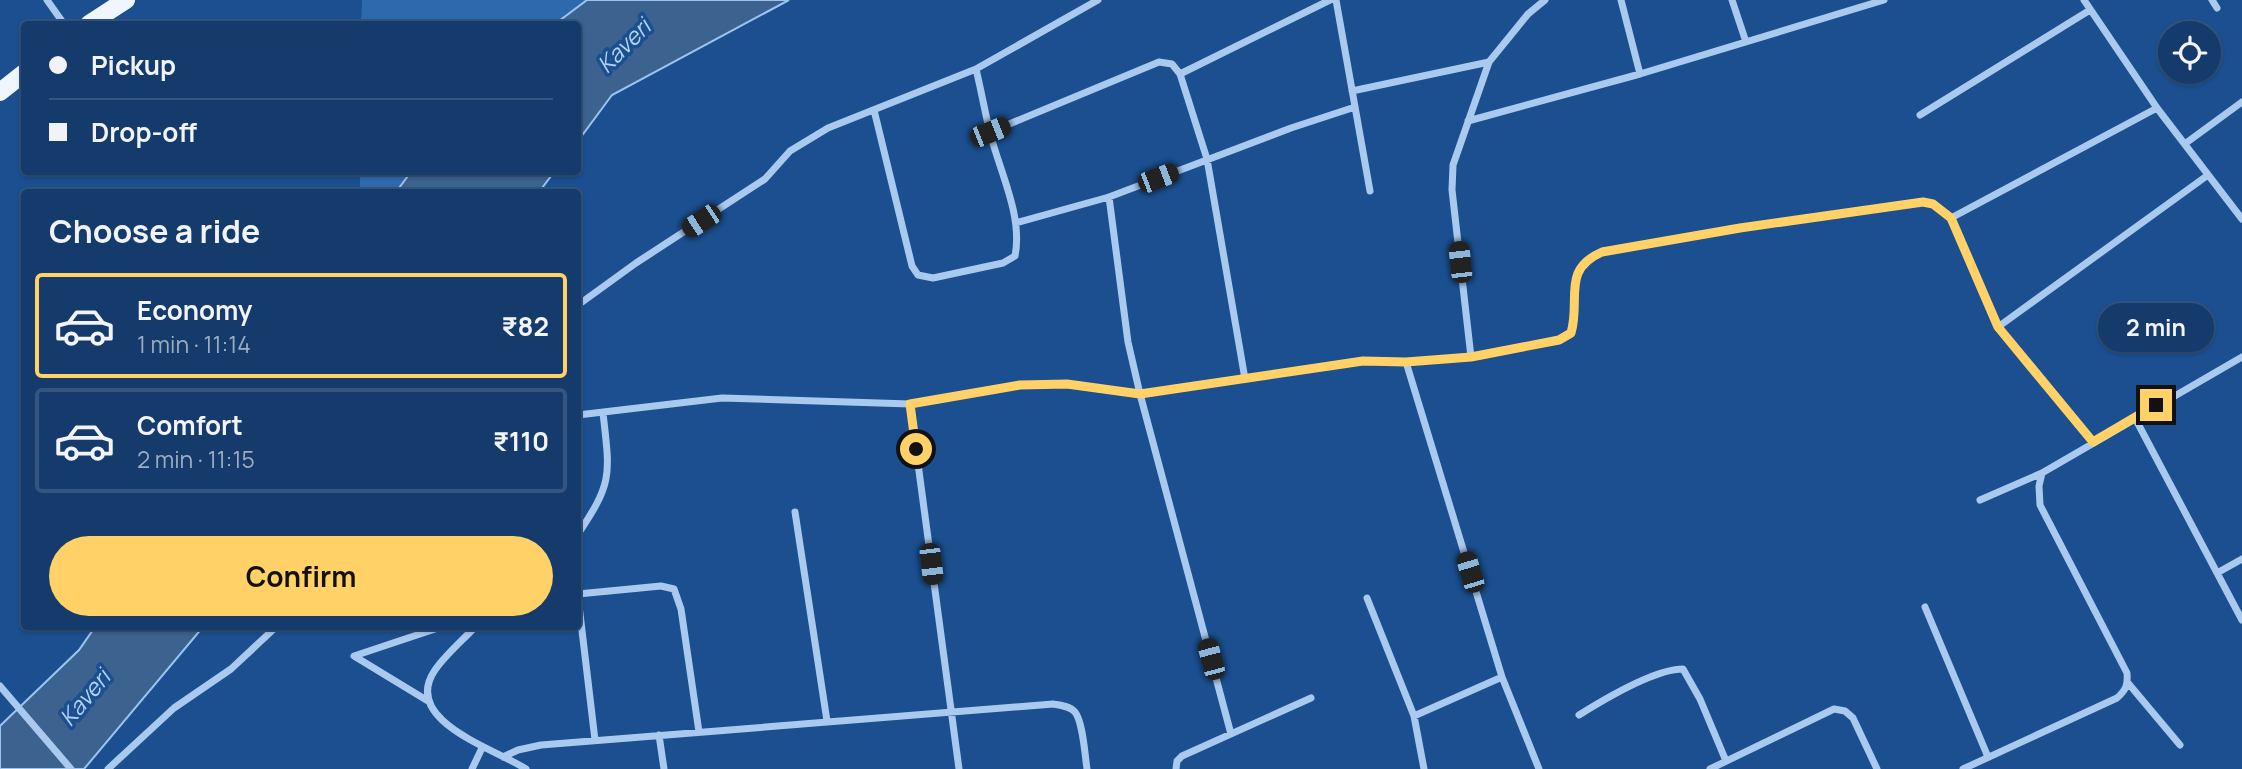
<!DOCTYPE html>
<html lang="en">
<head>
<meta charset="utf-8">
<style>
  :root { --surface:#143b6b; --page:#214673; --text:#f1f3f6; --muted:#9dadc1; --line:#33557e; --accent:#ffd166 }
  body { margin:0; font-family:Manrope,sans-serif; background:var(--page); color:var(--text); height:100vh; display:flex; flex-direction:column; font-size:26px; white-space:nowrap }
  * { box-sizing:border-box; margin:0 }
  p { font-size:23px; color:var(--muted) }
  .icon { flex:none; width:38px; height:38px; fill:none; stroke:currentColor; stroke-width:2; stroke-linecap:round; stroke-linejoin:round }
  .map { position:relative; flex:1; overflow:hidden }
  .side { position:absolute; left:21px; top:189px; width:560px; height:441px; display:flex; flex-direction:column; background:var(--surface); border-radius:7px; box-shadow:0 2px 5px #0004,0 0 0 2px var(--line) }
  .side>* { flex:none }
  .banner { position:absolute; left:21px; top:21px; width:560px; height:154px; border-radius:7px; box-shadow:0 2px 5px #0004,0 0 0 2px var(--line); display:grid; align-content:center; height:154px; padding:0 28px; background:var(--surface) }
  .fabs { position:absolute; left:2158px; top:21px; display:grid; gap:14px }
  .fabs a { display:grid; place-items:center; width:63px; height:63px; border-radius:50%; background:var(--surface); box-shadow:0 2px 5px #0004,0 0 0 2px var(--line); font-size:35px }
  .end { position:absolute; width:32px; height:32px; margin:-16px; border:9px solid #ffd166; background:#111; box-shadow:0 0 0 4px #111 }
  .from { border-radius:50% }
  .bubble { position:absolute; height:49px; border-radius:24px; background:var(--surface); box-shadow:0 2px 5px #0004,0 0 0 2px var(--line); font-size:23px; font-weight:700; line-height:49px; text-align:center }
  .car { position:absolute; width:21px; height:42px; margin:-21px -10px; border-radius:9px; box-shadow:0 0 5px 2px #0007; background:linear-gradient(#222 24%,#8ab4d8 0 40%,#222 0 76%,#8ab4d8 0 86%,#222 0) }
  .banner b { display:flex; align-items:center; gap:24px; height:66px; font-size:26px }
  .banner b+b { border-top:2px solid var(--line) }
  .banner i { width:18px; height:18px; background:var(--text) }
  ul { padding:0; list-style:none }
  li { display:flex; align-items:center; gap:21px; height:105px; margin:0 14px 10px; padding:0 14px; border:4px solid var(--line); border-radius:7px }
  li div { flex:1 }
  li b { display:block; font-size:26px }
  li em { font-style:normal; font-weight:700 }
  li.active { border-color:var(--accent) }
  li>.icon { width:63px; height:63px; stroke-width:1.5 }
  h2 { padding:0 28px; font-size:32px; line-height:84px }
  .button { display:flex; gap:14px; margin-top:auto; padding:14px 28px }
  .button a { flex:1; height:80px; border-radius:42px; background:var(--accent); color:#111; font-size:28px; font-weight:700; line-height:80px; text-align:center }
  .map>svg:first-child { display:block }
  .green { fill:#2e69ad }
  .water { fill:#3c6290; stroke:#9cc4f0; stroke-width:2 }
  .lines { fill:none; stroke-linecap:round; stroke-linejoin:round }
  .street { stroke:#a9c9ee; stroke-width:7 }
  .primary { stroke:#f0f6ff; stroke-width:18 }
  .route { stroke:#ffd166; stroke-width:9 }
  .labels { text-anchor:middle; stroke-width:7; stroke-linejoin:round; paint-order:stroke }
  .water-label { font-size:23px; font-style:italic; fill:#b5d3f5; stroke:#1b4f8f }
</style>
</head>
<body>
<div class="map">
<svg width="2242" height="769" viewBox="0 0 2242 769">
  <rect width="100%" height="100%" fill="#1b4f8f"/>
  <path class="green" d="M 362,0 L 587,0 L 555,24 L 361,24 Z
    M 360,172 L 412,172 L 398,192 L 360,192 Z"/>
  <path class="water" d="M 587,0 L 789,0 L 612,95 L 578,141 L 578,24 L 555,24 Z
    M 411,172 L 554,172 L 539,192 L 396,192 Z
    M 95,627 L 203,627 L 84,769 L 0,769 L 0,726 L 79,650 Z"/>
  <g class="lines">
    <path class="street" d="M 47,0 L 64,24
      M 1336,0 L 1370,191
      M 1621,0 L 1640,74
      M 1732,0 L 1746,42
      M 2084,0 L 2157,108 L 2242,219
      M 2212,0 L 2217,8
      M 1180,74 L 1330,0
      M 1352,91 L 1489,62
      M 874,110 L 912,266 L 918,275 L 933,278 L 1003,263 L 1015,256 C 1023,216 1000,172 990,133 C 985,112 981,90 976,69
      M 1920,115 L 2090,10
      M 1468,121 L 1640,74 L 1884,0
      M 990,132 L 1159,62 L 1172,64 L 1180,74 L 1207,159 L 1245,379
      M 2186,143 L 2242,102
      M 1109,197 L 1128,342 L 1140,394 L 1231,734
      M 1951,218 L 2157,108
      M 1016,223 L 1109,197 L 1291,128 L 1355,107
      M 578,305 L 636,263 L 765,179 L 790,151 L 828,128 L 976,69 L 1098,0
      M 1998,327 L 2208,175
      M 1471,357 L 1452,190 L 1453,165 L 1489,62 L 1528,14 L 1545,0
      M 1406,362 L 1502,677 L 1539,769
      M 578,415 L 722,398 L 910,404
      M 2135,418 L 2242,620
      M 1980,500 L 2042,473
      M 795,512 L 827,721
      M 578,534 C 613,482 610,475 603,413
      M 2217,573 L 2242,559
      M 578,594 L 661,586 L 674,589 L 681,609 L 699,732
      M 578,597 L 595,740
      M 1367,598 L 1414,716 L 1424,769
      M 1925,607 L 1988,757
      M 476,626 C 463,640 446,654 435,670 C 400,721 496,749 526,769
      M 2128,683 L 2180,745
      M 0,686 L 71,769
      M 428,701 L 354,656 L 444,626
      M 1579,715 C 1603,700 1655,669 1683,669 L 1700,699 L 1726,761
      M 1414,716 L 1502,677
      M 659,735 L 664,769
      M 503,757 L 518,750 L 541,745 L 1053,704 C 1060,705 1070,706 1075,712 C 1083,722 1085,756 1087,769
      M 108,769 L 174,708 L 231,669 L 277,626
      M 472,769 L 482,748
      M 959,769 L 910,404 L 1020,385 L 1067,384 L 1140,394 L 1363,361 L 1406,362 L 1471,357 L 1559,340 L 1571,333 C 1581,299 1561,270 1602,252 L 1740,228 L 1923,202 L 1933,204 L 1951,218 L 1998,327 L 2093,442
      M 1176,769 L 1177,761 L 1182,756 L 1311,698
      M 1710,769 L 1834,709 L 1845,711 L 1853,718 L 1877,769
      M 1963,769 L 2117,698 C 2126,690 2128,685 2127,673 L 2040,505 L 2039,486 L 2042,473 L 2242,357"/>
    <path class="primary" d="M 89,24 L 126,0
      M 0,92 L 24,73"/>
  </g>
  <g class="lines">
    <path class="route" d="M 916,449 L 910,404 L 1020,385 L 1067,384 L 1140,394 L 1363,361 L 1406,362 L 1471,357 L 1559,340 L 1571,333 C 1581,299 1561,270 1602,252 L 1740,228 L 1923,202 L 1933,204 L 1951,218 L 1998,327 L 2093,442 L 2156,405"/>
  </g>
  <g class="labels">
    <g class="water-label">
      <text transform="translate(624 46) rotate(-45)" y="8">Kaveri</text>
      <text transform="translate(85 698) rotate(-50)" y="8">Kaveri</text>
    </g>
  </g>
</svg>
<div class="fabs">
<a><svg class="icon" aria-label="locate" viewBox="0 0 24 24"><circle cx="12" cy="12" r="6"/><path d="M12 2v4M12 18v4M2 12h4M18 12h4"/></svg></a>
</div>
<i class="end from" style="left:916px;top:449px"></i>
<i class="end" style="left:2156px;top:405px"></i>
<div class="bubble" style="left:2098px;top:303px;width:116px">2 min</div>
<i class="car" style="left:990px;top:132px;rotate:68deg"></i>
<i class="car" style="left:1158px;top:178px;rotate:69deg"></i>
<i class="car" style="left:701px;top:221px;rotate:237deg"></i>
<i class="car" style="left:1460px;top:262px;rotate:354deg"></i>
<i class="car" style="left:931px;top:564px;rotate:173deg"></i>
<i class="car" style="left:1470px;top:572px;rotate:343deg"></i>
<i class="car" style="left:1211px;top:659px;rotate:345deg"></i>
<div class="banner">
<b><i class="from"></i>Pickup</b>
<b><i></i>Drop-off</b>
</div>
<section class="side">
<h2>Choose a ride</h2>
<ul>
<li class="active"><svg class="icon" aria-label="car" viewBox="0 0 24 24"><path d="M5 17H2v-5l4-1 3-4h7l3 4 3 1v5h-3M9 17h6M6 11h13"/><circle cx="7" cy="17" r="2"/><circle cx="17" cy="17" r="2"/></svg><div><b>Economy</b><p>1 min · 11:14</p></div><em>₹82</em></li>
<li><svg class="icon" aria-label="car" viewBox="0 0 24 24"><path d="M5 17H2v-5l4-1 3-4h7l3 4 3 1v5h-3M9 17h6M6 11h13"/><circle cx="7" cy="17" r="2"/><circle cx="17" cy="17" r="2"/></svg><div><b>Comfort</b><p>2 min · 11:15</p></div><em>₹110</em></li>
</ul>
<div class="button"><a>Confirm</a></div>
</section>
</div>
</body>
</html>
